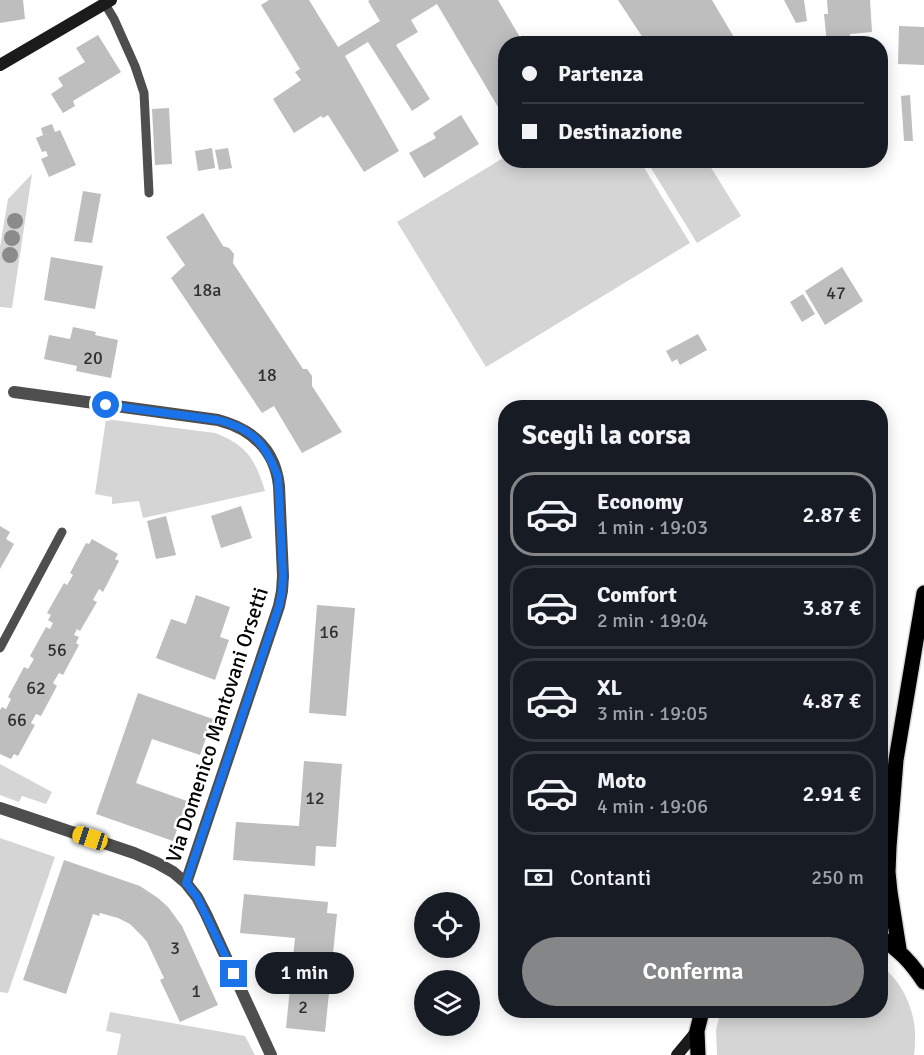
<!DOCTYPE html>
<html lang="it">
<head>
<meta charset="utf-8">
<style>
  :root { --surface:#171b24; --page:#20242c; --text:#f1f3f6; --muted:#9ea1a6; --line:#363941; --accent:#858687 }
  body { margin:0; font-family:Signika,sans-serif; background:var(--page); color:var(--text); height:100vh; display:flex; flex-direction:column; font-size:22px; white-space:nowrap }
  * { box-sizing:border-box; margin:0 }
  p { font-size:20px; color:var(--muted) }
  .icon { flex:none; width:33px; height:33px; fill:none; stroke:currentColor; stroke-width:2; stroke-linecap:round; stroke-linejoin:round }
  .map { position:relative; flex:1; overflow:hidden }
  .details { position:absolute; left:498px; top:400px; width:390px; height:618px; display:flex; flex-direction:column; background:var(--surface); border-radius:24px; box-shadow:0 3px 15px #0003 }
  .details>* { flex:none }
  .hud { position:absolute; left:498px; top:36px; width:390px; height:132px; border-radius:24px; box-shadow:0 3px 15px #0003; display:grid; align-content:center; height:132px; padding:0 24px; background:var(--surface) }
  .controls { position:absolute; left:414px; top:892px; display:grid; gap:12px }
  .controls a { display:grid; place-items:center; width:66px; height:66px; border-radius:50%; background:var(--surface); box-shadow:0 3px 15px #0003; font-size:30px }
  .end { position:absolute; width:27px; height:27px; margin:-14px; border:8px solid #1a73e8; background:#fff; box-shadow:0 0 0 3px #fff }
  .from { border-radius:50% }
  .bubble { position:absolute; height:42px; border-radius:21px; background:var(--surface); box-shadow:0 3px 15px #0003; font-size:20px; font-weight:600; line-height:42px; text-align:center }
  .car { position:absolute; width:18px; height:36px; margin:-18px -9px; border-radius:8px; box-shadow:0 0 4px 2px #0007; background:linear-gradient(#f5c518 24%,#345 0 40%,#f5c518 0 76%,#345 0 86%,#f5c518 0) }
  .hud b { display:flex; align-items:center; gap:21px; height:57px; font-size:22px }
  .hud b+b { border-top:2px solid var(--line) }
  .hud i { width:15px; height:15px; background:var(--text) }
  ul { padding:0; list-style:none }
  li { display:flex; align-items:center; gap:18px; height:84px; margin:0 12px 9px; padding:0 12px; border:3px solid var(--line); border-radius:24px }
  li div { flex:1 }
  li b { display:block; font-size:22px }
  li em { font-style:normal; font-weight:600 }
  li.selected { border-color:var(--accent) }
  li>.icon { width:54px; height:54px; stroke-width:1.5 }
  h2 { padding:0 24px; font-size:27px; line-height:72px }
  .pay { display:flex; align-items:center; gap:15px; height:66px; padding:0 24px; font-size:22px }
  .pay p { margin-inline-start:auto }
  .cta { display:flex; gap:12px; margin-top:auto; padding:12px 24px }
  .cta a { flex:1; height:69px; border-radius:36px; background:var(--accent); color:#fff; font-size:24px; font-weight:600; line-height:69px; text-align:center }
  .map>svg:first-child { display:block }
  .green { fill:#d5d5d5 }
  .building { fill:#bebebe }
  .lines { fill:none; stroke-linecap:round; stroke-linejoin:round }
  .primary-casing { stroke:#dbdbdb; stroke-width:18 }
  .lane { stroke:#4e4e4e; stroke-width:9 }
  .street { stroke:#4e4e4e; stroke-width:12 }
  .secondary { stroke:#1b1b1b; stroke-width:12 }
  .primary { stroke:#000; stroke-width:15 }
  .tree { fill:#8b8b8b }
  .route { stroke:#1a73e8; stroke-width:8 }
  .labels { text-anchor:middle; stroke-width:5; stroke-linejoin:round; paint-order:stroke }
  .number-label { font-size:18px; fill:#303030 }
  .street-label { font-size:21px; fill:#000; stroke:#fff }
</style>
</head>
<body>
<div class="map">
<svg width="924" height="1055" viewBox="0 0 924 1055">
  <rect width="100%" height="100%" fill="#fff"/>
  <path class="green" d="M 505,157 L 506,160 L 640,161 L 690,243 L 486,367 L 397,222 Z
    M 663,161 L 707,161 L 741,216 L 697,243 L 651,168 Z
    M 32,174 L 12,308 L 0,307 L 0,247 L 8,199 Z
    M 106,419 L 215,433 C 247,445 255,459 265,491 L 143,518 L 139,501 L 112,504 L 112,497 L 95,494 Z
    M 0,764 L 52,792 L 46,804 L 22,796 L 19,802 L 0,795 Z
    M 0,838 L 55,857 L 8,993 L 0,992 Z
    M 881,965 C 908,988 919,1019 914,1055 L 717,1055 L 716,1030 L 721,1011 L 880,1011 Z
    M 110,1012 L 245,1036 L 255,1055 L 117,1055 L 121,1034 L 106,1031 Z"/>
  <path class="building" d="M 0,0 L 23,0 L 25,19 L 0,23 Z
    M 269,0 L 309,0 L 338,47 L 380,21 L 368,1 L 370,0 L 498,0 L 524,44 L 506,44 L 506,110 L 501,112 L 437,4 L 411,20 L 418,32 L 396,45 L 430,99 L 412,111 L 368,42 L 345,56 L 399,151 L 364,172 L 328,115 L 323,118 L 321,116 L 294,133 L 273,99 L 301,80 L 295,72 L 300,69 L 261,5 Z
    M 618,0 L 712,0 L 738,44 L 647,44 Z
    M 784,0 L 804,0 L 807,21 L 796,23 Z
    M 827,0 L 870,0 L 872,32 L 850,34 L 851,44 L 827,44 L 824,14 L 828,14 Z
    M 899,26 L 924,27 L 924,65 L 898,64 Z
    M 98,35 L 121,72 L 73,101 L 75,106 L 63,113 L 51,94 L 63,86 L 58,78 L 85,62 L 76,48 Z
    M 910,95 L 913,141 L 904,141 L 901,96 Z
    M 169,108 L 172,164 L 155,165 L 152,109 Z
    M 461,115 L 479,144 L 424,178 L 409,153 L 436,138 L 433,133 Z
    M 52,124 L 55,132 L 60,130 L 76,165 L 49,177 L 41,159 L 48,156 L 46,151 L 42,152 L 36,138 L 43,135 L 41,128 Z
    M 212,148 L 215,168 L 198,171 L 195,151 Z
    M 228,148 L 232,168 L 219,170 L 215,150 Z
    M 83,191 L 101,194 L 92,243 L 74,241 Z
    M 203,213 L 223,246 L 229,248 L 234,254 L 233,263 L 303,369 L 307,369 L 312,376 L 312,386 L 342,432 L 302,453 L 274,406 L 262,413 L 171,278 L 185,265 L 166,237 Z
    M 51,257 L 103,266 L 95,309 L 44,300 Z
    M 842,267 L 863,301 L 825,325 L 805,291 Z
    M 803,294 L 815,314 L 802,322 L 790,302 Z
    M 73,327 L 96,332 L 95,335 L 118,340 L 111,378 L 76,371 L 77,366 L 44,359 L 49,335 L 70,339 Z
    M 698,334 L 707,350 L 680,365 L 677,359 L 672,362 L 666,351 Z
    M 241,506 L 252,538 L 221,548 L 211,516 Z
    M 166,516 L 176,555 L 156,559 L 147,521 Z
    M 0,526 L 10,532 L 6,539 L 14,544 L 0,569 Z
    M 92,539 L 118,554 L 115,559 L 119,561 L 103,592 L 99,589 L 93,600 L 97,602 L 80,631 L 77,629 L 74,635 L 79,637 L 76,643 L 79,645 L 63,675 L 59,673 L 53,683 L 57,686 L 41,716 L 36,714 L 31,723 L 35,725 L 18,756 L 14,754 L 11,759 L 0,754 L 0,710 L 2,707 L 6,709 L 11,699 L 8,697 L 24,667 L 28,669 L 34,659 L 30,656 L 46,627 L 50,629 L 53,623 L 48,620 L 51,615 L 47,613 L 64,583 L 67,585 L 73,575 L 70,573 L 86,543 L 89,544 Z
    M 196,595 L 230,607 L 220,637 L 229,640 L 215,680 L 156,658 L 171,619 L 186,624 Z
    M 317,605 L 355,608 L 346,716 L 309,713 Z
    M 138,693 L 213,719 L 200,755 L 152,739 L 136,783 L 187,801 L 173,841 L 96,814 Z
    M 304,761 L 342,764 L 336,847 L 316,846 L 315,866 L 233,860 L 236,822 L 299,826 Z
    M 64,860 L 140,886 L 158,898 L 168,907 L 182,926 L 218,1005 L 180,1022 L 160,980 L 164,978 L 147,942 L 142,936 L 130,924 L 118,918 L 100,913 L 99,916 L 93,914 L 66,994 L 23,980 Z
    M 244,894 L 328,902 L 327,913 L 337,914 L 325,1032 L 286,1028 L 295,938 L 240,933 Z"/>
  <g class="lines">
    <g class="primary-casing">
      <path id="primary" d="M 880,807 L 889,783
        M 880,937 C 900,951 911,962 924,982
        M 899,949 L 890,892 L 888,872 L 889,847 L 896,760 L 924,593
        M 698,1055 L 697,1031 L 702,1011"/>
    </g>
    <path class="lane" d="M 105,4 L 114,19 L 135,66 L 144,93 L 149,193
      M 0,648 L 62,532"/>
    <path class="street" d="M 14,392 L 218,420 C 252,429 275,449 279,486 L 283,576 L 282,591 L 279,606 L 186,883
      M 0,808 L 134,853 L 157,863 L 173,872 L 186,883 L 197,897 L 206,914 L 271,1055"/>
    <path class="secondary" d="M 0,65 L 111,0
      M 677,1055 L 697,1031"/>
    <use href="#primary" class="primary"/>
  </g>
  <g class="tree">
    <circle cx="15" cy="221" r="8"/>
    <circle cx="12" cy="238" r="8"/>
    <circle cx="10" cy="255" r="8"/>
  </g>
  <g class="lines">
    <path class="route" d="M 106,405 L 218,420 C 253,429 266,444 278,477 L 283,576 L 282,591 L 279,606 L 186,883 L 197,897 L 234,974"/>
  </g>
  <g class="labels">
    <g class="number-label">
      <text x="207" y="296">18a</text>
      <text x="836" y="299">47</text>
      <text x="93" y="364">20</text>
      <text x="267" y="381">18</text>
      <text x="329" y="638">16</text>
      <text x="57" y="656">56</text>
      <text x="36" y="694">62</text>
      <text x="17" y="726">66</text>
      <text x="315" y="804">12</text>
      <text x="175" y="954">3</text>
      <text x="196" y="997">1</text>
      <text x="303" y="1013">2</text>
    </g>
    <g class="street-label">
      <text transform="translate(217 725) rotate(-72)" y="7">Via Domenico Mantovani Orsetti</text>
    </g>
  </g>
</svg>
<div class="controls">
<a><svg class="icon" aria-label="locate" viewBox="0 0 24 24"><circle cx="12" cy="12" r="6"/><path d="M12 2v4M12 18v4M2 12h4M18 12h4"/></svg></a>
<a><svg class="icon" aria-label="layers" viewBox="0 0 24 24"><path d="M12 4l9 5-9 5-9-5zM3 14l9 5 9-5"/></svg></a>
</div>
<i class="end from" style="left:106px;top:405px"></i>
<i class="end" style="left:234px;top:974px"></i>
<div class="bubble" style="left:255px;top:952px;width:99px">1 min</div>
<i class="car" style="left:90px;top:838px;rotate:288deg"></i>
<div class="hud">
<b><i class="from"></i>Partenza</b>
<b><i></i>Destinazione</b>
</div>
<section class="details">
<h2>Scegli la corsa</h2>
<ul>
<li class="selected"><svg class="icon" aria-label="car" viewBox="0 0 24 24"><path d="M5 17H2v-5l4-1 3-4h7l3 4 3 1v5h-3M9 17h6M6 11h13"/><circle cx="7" cy="17" r="2"/><circle cx="17" cy="17" r="2"/></svg><div><b>Economy</b><p>1 min · 19:03</p></div><em>2.87 €</em></li>
<li><svg class="icon" aria-label="car" viewBox="0 0 24 24"><path d="M5 17H2v-5l4-1 3-4h7l3 4 3 1v5h-3M9 17h6M6 11h13"/><circle cx="7" cy="17" r="2"/><circle cx="17" cy="17" r="2"/></svg><div><b>Comfort</b><p>2 min · 19:04</p></div><em>3.87 €</em></li>
<li><svg class="icon" aria-label="car" viewBox="0 0 24 24"><path d="M5 17H2v-5l4-1 3-4h7l3 4 3 1v5h-3M9 17h6M6 11h13"/><circle cx="7" cy="17" r="2"/><circle cx="17" cy="17" r="2"/></svg><div><b>XL</b><p>3 min · 19:05</p></div><em>4.87 €</em></li>
<li><svg class="icon" aria-label="car" viewBox="0 0 24 24"><path d="M5 17H2v-5l4-1 3-4h7l3 4 3 1v5h-3M9 17h6M6 11h13"/><circle cx="7" cy="17" r="2"/><circle cx="17" cy="17" r="2"/></svg><div><b>Moto</b><p>4 min · 19:06</p></div><em>2.91 €</em></li>
</ul>
<div class="pay"><svg class="icon" aria-label="cash" viewBox="0 0 24 24"><path d="M3 7h18v10H3z"/><circle cx="12" cy="12" r="2"/></svg>Contanti<p>250 m</p></div>
<div class="cta"><a>Conferma</a></div>
</section>
</div>
</body>
</html>
